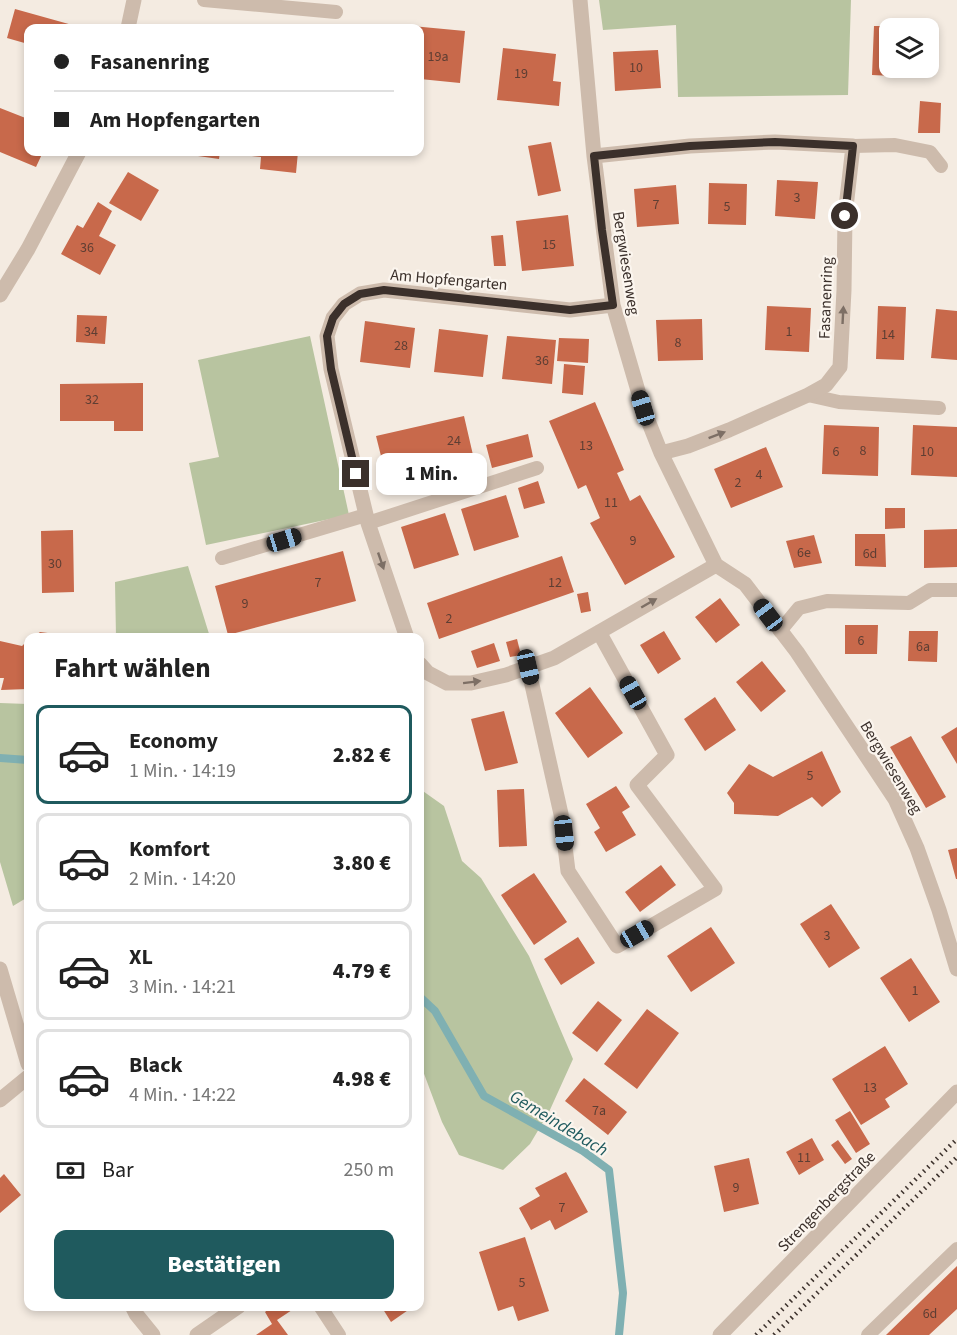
<!DOCTYPE html>
<html lang="de">
<head>
<meta charset="utf-8">
<style>
  :root { --surface:#fff; --page:#f2f2f2; --text:#222; --muted:#767676; --line:#e0e0e0; --accent:#1f5a5e }
  body { margin:0; font-family:"Source Sans 3",sans-serif; background:var(--page); color:var(--text); height:100vh; display:flex; flex-direction:column; font-size:22px; white-space:nowrap }
  * { box-sizing:border-box; margin:0 }
  p { font-size:20px; color:var(--muted) }
  .icon { flex:none; width:33px; height:33px; fill:none; stroke:currentColor; stroke-width:2; stroke-linecap:round; stroke-linejoin:round }
  .map { position:relative; flex:1; overflow:hidden }
  .sheet { position:absolute; left:24px; top:633px; width:400px; height:678px; display:flex; flex-direction:column; background:var(--surface); border-radius:12px; box-shadow:0 3px 9px #0003 }
  .sheet>* { flex:none }
  .banner { position:absolute; left:24px; top:24px; width:400px; height:132px; border-radius:12px; box-shadow:0 3px 9px #0003; display:grid; align-content:center; height:132px; padding:0 30px; background:var(--surface) }
  .tools { position:absolute; left:879px; top:18px; display:grid; gap:12px }
  .tools a { display:grid; place-items:center; width:60px; height:60px; border-radius:12px; background:var(--surface); box-shadow:0 3px 9px #0003; font-size:30px }
  .end { position:absolute; width:27px; height:27px; margin:-14px; border:8px solid #3b302b; background:#fff; box-shadow:0 0 0 3px #fff }
  .from { border-radius:50% }
  .bubble { position:absolute; height:42px; border-radius:12px; background:var(--surface); box-shadow:0 3px 9px #0003; font-size:20px; font-weight:800; line-height:42px; text-align:center }
  .car { position:absolute; width:18px; height:36px; margin:-18px -9px; border-radius:8px; box-shadow:0 0 4px 2px #0007; background:linear-gradient(#222 24%,#8ab4d8 0 40%,#222 0 76%,#8ab4d8 0 86%,#222 0) }
  .banner b { display:flex; align-items:center; gap:21px; height:57px; font-size:22px }
  .banner b+b { border-top:2px solid var(--line) }
  .banner i { width:15px; height:15px; background:var(--text) }
  ul { padding:0; list-style:none }
  li { display:flex; align-items:center; gap:18px; height:99px; margin:0 12px 9px; padding:0 18px; border:3px solid var(--line); border-radius:12px }
  li div { flex:1 }
  li b { display:block; font-size:22px }
  li em { font-style:normal; font-weight:800 }
  li.active { border-color:var(--accent) }
  li>.icon { width:54px; height:54px; stroke-width:1.5 }
  h2 { padding:0 30px; font-size:27px; line-height:72px }
  .pay { display:flex; align-items:center; gap:15px; height:66px; padding:0 30px; font-size:22px }
  .pay p { margin-inline-start:auto }
  .cta { display:flex; gap:12px; margin-top:auto; padding:12px 30px }
  .cta a { flex:1; height:69px; border-radius:12px; background:var(--accent); color:#fff; font-size:24px; font-weight:800; line-height:69px; text-align:center }
  .map>svg:first-child { display:block }
  .green { fill:#b8c4a0 }
  .lines { fill:none; stroke-linecap:round; stroke-linejoin:round }
  .stream { stroke:#7fb0b2; stroke-width:8 }
  .building { fill:#c8694b }
  .lane { stroke:#cdbbac; stroke-width:14 }
  .street { stroke:#cdbbac; stroke-width:15 }
  .rail { stroke:#3b302b; stroke-width:4.5; stroke-dasharray:1.5 4.5; stroke-linecap:butt }
  .oneway { fill:#7d6f65 }
  .route { stroke:#3b302b; stroke-width:8 }
  .labels { text-anchor:middle; stroke-width:4.5; stroke-linejoin:round; paint-order:stroke }
  .number-label { font-size:14px; fill:#5e3e33 }
  .street-label { font-size:16px; fill:#3b302b; stroke:#fbf5ee }
  .water-label { font-size:18px; font-style:italic; fill:#1f5a5e; stroke:#fbf5ee }
</style>
</head>
<body>
<div class="map">
<svg width="957" height="1335" viewBox="0 0 957 1335">
  <rect width="100%" height="100%" fill="#f4ebe1"/>
  <path class="green" d="M 599,0 L 851,0 L 848,95 L 678,97 L 676,25 L 603,30 Z
    M 310,336 L 349,515 L 206,545 L 189,463 L 219,457 L 198,360 Z
    M 188,566 L 210,637 L 116,637 L 115,582 Z
    M 0,703 L 28,704 L 28,897 L 13,906 L 0,862 Z
    M 420,789 L 444,806 L 462,861 L 481,878 L 529,956 L 573,1059 L 549,1112 L 530,1144 L 503,1170 L 459,1155 L 442,1122 L 420,1063 Z"/>
  <g class="lines">
    <path class="stream" d="M 0,758 L 28,760
      M 420,997 L 435,1011 L 484,1096 L 583,1151 L 609,1170 L 623,1293 L 619,1335"/>
  </g>
  <path class="building" d="M 15,9 L 83,28 L 28,28 L 28,44 L 7,38 Z
    M 412,26 L 465,31 L 460,83 L 420,79 L 420,28 L 412,28 Z
    M 874,26 L 890,26 L 890,68 L 915,68 L 914,77 L 872,75 Z
    M 503,48 L 556,54 L 553,81 L 561,82 L 559,106 L 497,100 Z
    M 658,50 L 661,88 L 615,91 L 613,52 Z
    M 920,101 L 941,103 L 940,133 L 918,133 Z
    M 0,108 L 28,119 L 28,152 L 43,152 L 36,167 L 0,152 Z
    M 551,142 L 561,191 L 538,196 L 528,146 Z
    M 177,152 L 220,152 L 219,159 L 177,153 Z
    M 235,152 L 298,152 L 296,173 L 260,169 L 261,157 L 235,154 Z
    M 128,172 L 159,190 L 141,221 L 109,203 Z
    M 777,180 L 818,182 L 815,219 L 775,216 Z
    M 709,183 L 747,184 L 746,225 L 708,224 Z
    M 676,185 L 679,224 L 637,227 L 634,189 Z
    M 98,202 L 112,211 L 99,236 L 116,245 L 100,275 L 61,254 L 77,225 L 83,228 Z
    M 568,215 L 574,266 L 522,271 L 516,221 Z
    M 503,235 L 506,266 L 494,266 L 491,236 Z
    M 767,306 L 811,308 L 809,352 L 765,350 Z
    M 878,306 L 906,307 L 904,360 L 876,359 Z
    M 936,309 L 957,311 L 957,360 L 931,358 Z
    M 77,315 L 107,316 L 105,344 L 76,342 Z
    M 702,319 L 703,360 L 658,361 L 656,320 Z
    M 365,321 L 415,328 L 410,368 L 360,362 Z
    M 439,329 L 488,335 L 483,377 L 434,372 Z
    M 507,336 L 556,340 L 552,384 L 502,379 Z
    M 559,338 L 589,339 L 588,363 L 557,361 Z
    M 564,364 L 585,366 L 583,395 L 562,393 Z
    M 143,383 L 143,431 L 114,431 L 114,421 L 60,421 L 60,384 Z
    M 595,402 L 624,470 L 617,473 L 630,501 L 640,495 L 675,557 L 625,585 L 590,523 L 600,518 L 586,485 L 578,489 L 549,421 Z
    M 464,416 L 473,455 L 386,476 L 376,436 Z
    M 824,425 L 879,427 L 878,476 L 822,474 Z
    M 913,425 L 957,427 L 957,477 L 911,475 Z
    M 528,434 L 533,457 L 492,468 L 486,445 Z
    M 766,447 L 783,487 L 731,508 L 714,469 Z
    M 538,481 L 545,503 L 524,509 L 518,488 Z
    M 506,495 L 519,537 L 474,551 L 461,509 Z
    M 885,508 L 905,508 L 905,528 L 885,529 Z
    M 445,513 L 459,555 L 414,569 L 401,527 Z
    M 957,529 L 957,567 L 924,568 L 924,530 Z
    M 73,530 L 74,592 L 42,593 L 41,531 Z
    M 855,534 L 885,534 L 886,567 L 855,566 Z
    M 814,535 L 822,563 L 794,568 L 786,541 Z
    M 343,551 L 356,601 L 228,635 L 215,586 Z
    M 562,556 L 574,592 L 439,639 L 427,603 Z
    M 588,592 L 591,611 L 581,613 L 577,594 Z
    M 720,598 L 740,625 L 716,643 L 695,617 Z
    M 845,625 L 878,625 L 877,654 L 845,654 Z
    M 664,631 L 681,659 L 658,674 L 640,645 Z
    M 909,631 L 938,631 L 937,662 L 908,661 Z
    M 40,632 L 71,636 L 71,638 L 32,638 Z
    M 517,639 L 521,655 L 510,657 L 506,642 Z
    M 28,640 L 28,689 L 1,690 L 4,678 L 0,678 L 0,641 L 22,646 Z
    M 494,643 L 500,661 L 477,668 L 471,651 Z
    M 762,661 L 786,691 L 761,712 L 736,682 Z
    M 590,687 L 623,733 L 588,758 L 555,713 Z
    M 715,697 L 736,730 L 705,751 L 684,719 Z
    M 504,711 L 518,763 L 485,771 L 471,719 Z
    M 957,727 L 957,764 L 941,737 Z
    M 911,736 L 946,797 L 926,808 L 890,747 Z
    M 822,751 L 841,792 L 822,807 L 812,797 L 778,816 L 734,814 L 734,803 L 727,793 L 749,764 L 773,777 Z
    M 616,786 L 630,807 L 622,812 L 636,835 L 606,852 L 594,832 L 600,828 L 586,804 Z
    M 524,789 L 527,846 L 499,847 L 497,790 Z
    M 957,848 L 957,879 L 956,879 L 948,850 Z
    M 661,865 L 676,885 L 640,912 L 625,892 Z
    M 534,873 L 567,922 L 534,945 L 501,895 Z
    M 831,904 L 860,948 L 829,968 L 800,924 Z
    M 711,927 L 735,963 L 691,992 L 667,956 Z
    M 578,937 L 595,963 L 561,985 L 544,959 Z
    M 911,958 L 940,1002 L 909,1022 L 880,978 Z
    M 598,1001 L 622,1020 L 597,1052 L 572,1033 Z
    M 647,1009 L 679,1033 L 637,1089 L 604,1064 Z
    M 885,1046 L 908,1084 L 885,1099 L 890,1107 L 861,1125 L 832,1079 Z
    M 584,1078 L 627,1112 L 608,1135 L 565,1101 Z
    M 850,1111 L 870,1144 L 856,1153 L 835,1120 Z
    M 812,1138 L 824,1160 L 799,1175 L 786,1152 Z
    M 838,1140 L 852,1159 L 845,1164 L 831,1145 Z
    M 749,1158 L 759,1204 L 724,1212 L 714,1166 Z
    M 566,1172 L 588,1212 L 555,1230 L 550,1220 L 531,1230 L 519,1208 L 540,1196 L 535,1188 Z
    M 4,1174 L 21,1195 L 0,1213 L 0,1178 Z
    M 525,1237 L 549,1311 L 518,1321 L 513,1306 L 498,1311 L 479,1252 Z
    M 957,1266 L 957,1309 L 929,1335 L 886,1335 Z
    M 272,1306 L 294,1306 L 295,1308 L 277,1320 L 288,1335 L 256,1335 L 272,1324 L 265,1312 Z
    M 381,1306 L 414,1306 L 391,1322 Z"/>
  <g class="lines">
    <path class="lane" d="M 204,0 L 336,12
      M 853,146 L 895,145 L 930,152 L 941,166
      M 808,395 L 839,402 L 939,408
      M 368,523 L 537,468
      M 222,558 L 366,515
      M 780,631 L 799,608 L 827,601 L 909,603 L 930,590 L 957,590
      M 320,1306 L 339,1335
      M 868,1335 L 957,1249"/>
    <path class="street" d="M 580,0 L 594,156 L 613,305 L 643,408 L 661,453 L 716,565 L 745,584 L 797,652 L 895,799 L 917,848 L 939,910 L 957,969
      M 128,28 L 134,0
      M 594,156 L 690,146 L 775,142 L 853,146 L 845,216 L 844,290 L 840,367 L 826,385 L 808,395 L 729,430 L 688,446 L 661,453
      M 0,295 L 28,249 L 79,152
      M 407,638 L 368,523 L 331,369 L 327,336 L 333,318 L 344,304 L 360,294 L 384,290 L 570,310 L 613,305
      M 420,664 L 428,673 L 447,683 L 471,683 L 506,675 L 554,658 L 716,565
      M 528,667 L 561,814 L 568,871 L 617,946 L 715,889 L 637,785 L 667,755 L 599,632
      M 0,969 L 28,1064
      M 0,1100 L 28,1077
      M 132,1306 L 136,1314 L 153,1335
      M 197,1335 L 239,1306
      M 720,1335 L 957,1092"/>
    <path class="rail" d="M 756,1335 L 957,1139
      M 774,1335 L 957,1157"/>
  </g>
  <defs><path id="oneway-solid" d="M-6-.8H1V-3.2L6.5 0L1 3.2V.8H-6Z" transform="scale(1.5)"/></defs>
  <g class="oneway">
    <use href="#oneway-solid" transform="translate(843 315) rotate(-87)"/>
    <use href="#oneway-solid" transform="translate(717 435) rotate(-21)"/>
    <use href="#oneway-solid" transform="translate(381 561) rotate(71)"/>
    <use href="#oneway-solid" transform="translate(649 603) rotate(-30)"/>
    <use href="#oneway-solid" transform="translate(472 682) rotate(-7)"/>
  </g>
  <g class="lines">
    <path class="route" d="M 356,474 L 331,369 L 327,336 L 333,318 L 344,304 L 360,294 L 384,290 L 570,310 L 613,305 L 602,230 L 594,156 L 690,146 L 775,142 L 853,146 L 845,216"/>
  </g>
  <g class="labels">
    <g class="number-label">
      <text x="438" y="61">19a</text>
      <text x="636" y="72">10</text>
      <text x="521" y="78">19</text>
      <text x="797" y="202">3</text>
      <text x="656" y="209">7</text>
      <text x="727" y="211">5</text>
      <text x="549" y="249">15</text>
      <text x="87" y="252">36</text>
      <text x="91" y="336">34</text>
      <text x="789" y="336">1</text>
      <text x="888" y="339">14</text>
      <text x="678" y="347">8</text>
      <text x="401" y="350">28</text>
      <text x="542" y="365">36</text>
      <text x="92" y="404">32</text>
      <text x="454" y="445">24</text>
      <text x="586" y="450">13</text>
      <text x="863" y="455">8</text>
      <text x="836" y="456">6</text>
      <text x="927" y="456">10</text>
      <text x="759" y="479">4</text>
      <text x="738" y="487">2</text>
      <text x="611" y="507">11</text>
      <text x="633" y="545">9</text>
      <text x="804" y="557">6e</text>
      <text x="870" y="558">6d</text>
      <text x="55" y="568">30</text>
      <text x="318" y="587">7</text>
      <text x="555" y="587">12</text>
      <text x="245" y="608">9</text>
      <text x="449" y="623">2</text>
      <text x="861" y="645">6</text>
      <text x="923" y="651">6a</text>
      <text x="810" y="780">5</text>
      <text x="827" y="940">3</text>
      <text x="915" y="995">1</text>
      <text x="870" y="1092">13</text>
      <text x="599" y="1115">7a</text>
      <text x="804" y="1162">11</text>
      <text x="736" y="1192">9</text>
      <text x="562" y="1212">7</text>
      <text x="522" y="1287">5</text>
      <text x="930" y="1318">6d</text>
    </g>
    <g class="street-label">
      <text transform="translate(627 263) rotate(81)" y="6">Bergwiesenweg</text>
      <text transform="translate(449 279) rotate(5)" y="6">Am Hopfengarten</text>
      <text transform="translate(825 298) rotate(-88)" y="6">Fasanenring</text>
      <text transform="translate(892 767) rotate(59)" y="6">Bergwiesenweg</text>
      <text transform="translate(826 1201) rotate(-46)" y="6">Strengenbergstraße</text>
    </g>
    <g class="water-label">
      <text transform="translate(559 1123) rotate(31)" y="6">Gemeindebach</text>
    </g>
  </g>
</svg>
<div class="tools">
<a><svg class="icon" aria-label="layers" viewBox="0 0 24 24"><path d="M12 4l9 5-9 5-9-5zM3 14l9 5 9-5"/></svg></a>
</div>
<i class="end from" style="left:845px;top:216px"></i>
<i class="end" style="left:356px;top:474px"></i>
<div class="bubble" style="left:376px;top:453px;width:111px">1 Min.</div>
<i class="car" style="left:643px;top:408px;rotate:343deg"></i>
<i class="car" style="left:284px;top:540px;rotate:73deg"></i>
<i class="car" style="left:768px;top:615px;rotate:323deg"></i>
<i class="car" style="left:528px;top:667px;rotate:167deg"></i>
<i class="car" style="left:633px;top:693px;rotate:331deg"></i>
<i class="car" style="left:564px;top:833px;rotate:174deg"></i>
<i class="car" style="left:637px;top:934px;rotate:60deg"></i>
<div class="banner">
<b><i class="from"></i>Fasanenring</b>
<b><i></i>Am Hopfengarten</b>
</div>
<section class="sheet">
<h2>Fahrt wählen</h2>
<ul>
<li class="active"><svg class="icon" aria-label="car" viewBox="0 0 24 24"><path d="M5 17H2v-5l4-1 3-4h7l3 4 3 1v5h-3M9 17h6M6 11h13"/><circle cx="7" cy="17" r="2"/><circle cx="17" cy="17" r="2"/></svg><div><b>Economy</b><p>1 Min. · 14:19</p></div><em>2.82 €</em></li>
<li><svg class="icon" aria-label="car" viewBox="0 0 24 24"><path d="M5 17H2v-5l4-1 3-4h7l3 4 3 1v5h-3M9 17h6M6 11h13"/><circle cx="7" cy="17" r="2"/><circle cx="17" cy="17" r="2"/></svg><div><b>Komfort</b><p>2 Min. · 14:20</p></div><em>3.80 €</em></li>
<li><svg class="icon" aria-label="car" viewBox="0 0 24 24"><path d="M5 17H2v-5l4-1 3-4h7l3 4 3 1v5h-3M9 17h6M6 11h13"/><circle cx="7" cy="17" r="2"/><circle cx="17" cy="17" r="2"/></svg><div><b>XL</b><p>3 Min. · 14:21</p></div><em>4.79 €</em></li>
<li><svg class="icon" aria-label="car" viewBox="0 0 24 24"><path d="M5 17H2v-5l4-1 3-4h7l3 4 3 1v5h-3M9 17h6M6 11h13"/><circle cx="7" cy="17" r="2"/><circle cx="17" cy="17" r="2"/></svg><div><b>Black</b><p>4 Min. · 14:22</p></div><em>4.98 €</em></li>
</ul>
<div class="pay"><svg class="icon" aria-label="cash" viewBox="0 0 24 24"><path d="M3 7h18v10H3z"/><circle cx="12" cy="12" r="2"/></svg>Bar<p>250 m</p></div>
<div class="cta"><a>Bestätigen</a></div>
</section>
</div>
</body>
</html>
